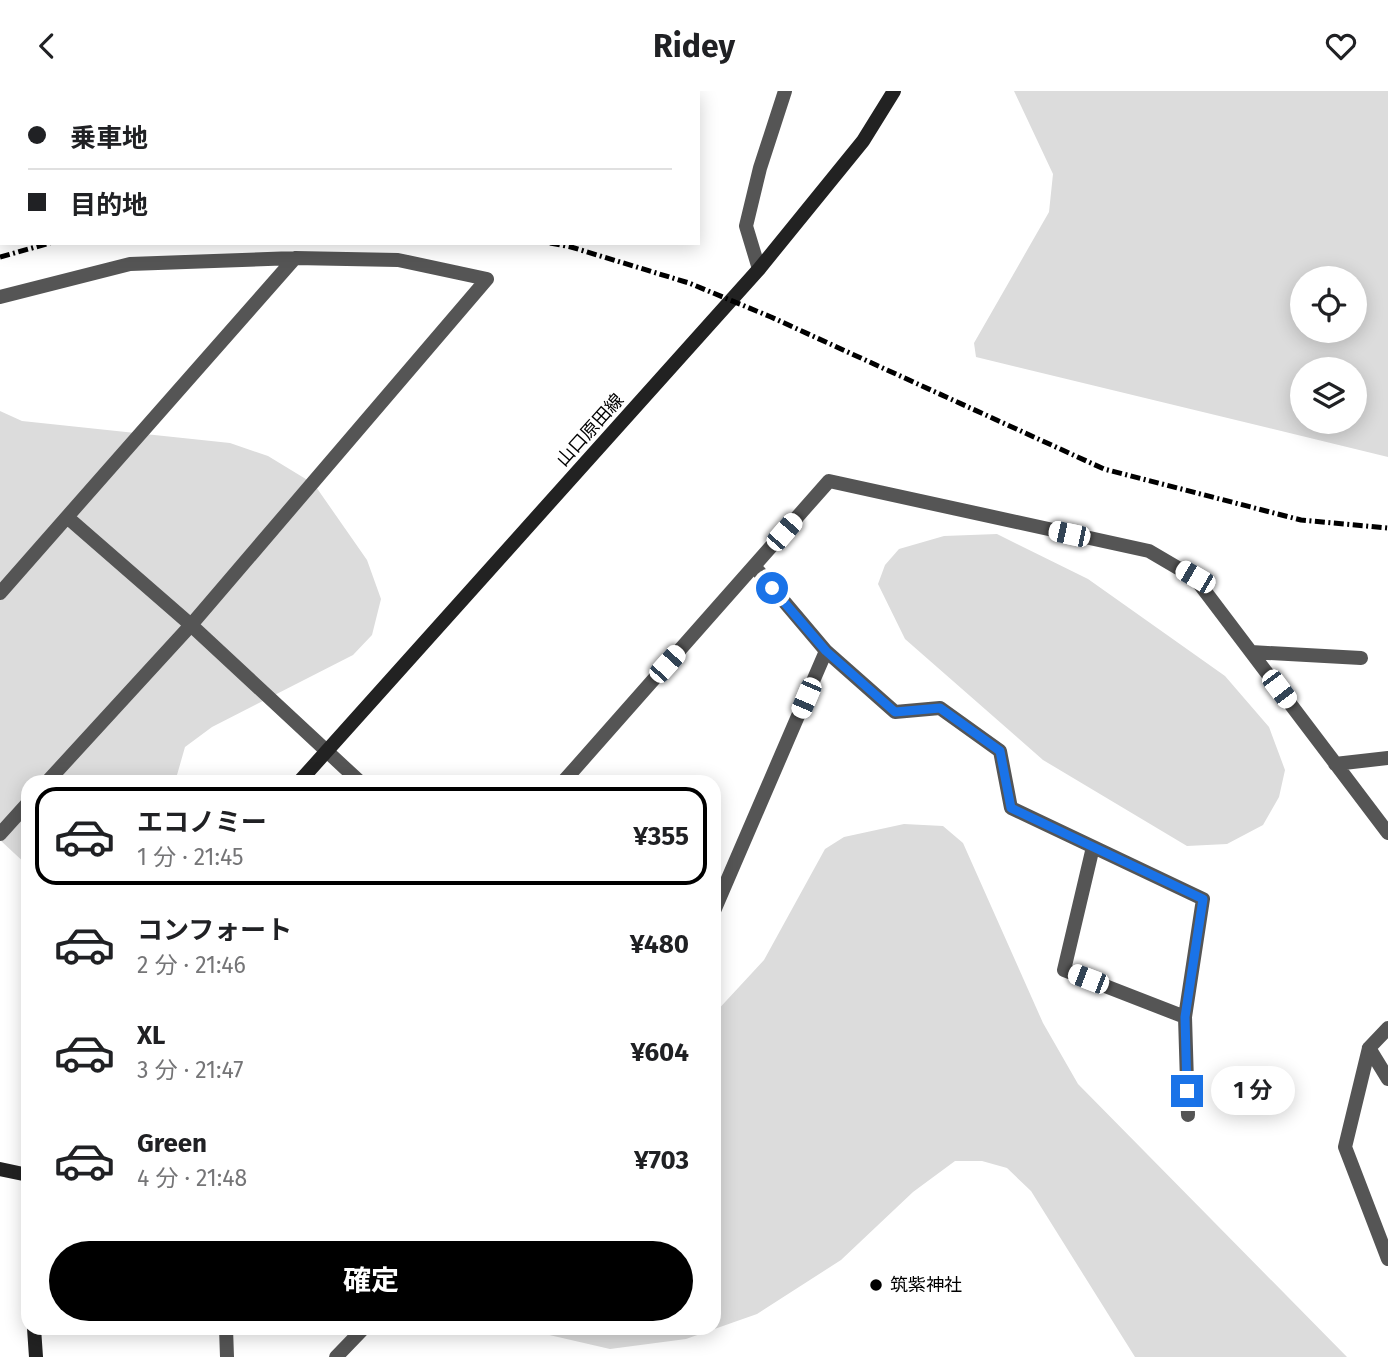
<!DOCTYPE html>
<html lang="ja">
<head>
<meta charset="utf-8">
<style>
  :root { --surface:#fff; --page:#f2f2f2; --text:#202124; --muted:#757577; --line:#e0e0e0; --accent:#000 }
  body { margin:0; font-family:"Fira Sans","Noto Sans JP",sans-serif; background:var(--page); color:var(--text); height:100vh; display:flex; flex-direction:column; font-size:26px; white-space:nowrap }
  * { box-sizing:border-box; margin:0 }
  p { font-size:23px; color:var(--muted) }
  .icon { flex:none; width:38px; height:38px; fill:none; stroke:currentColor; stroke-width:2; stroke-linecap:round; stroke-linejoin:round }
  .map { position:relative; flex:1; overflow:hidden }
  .drawer { position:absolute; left:21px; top:684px; width:700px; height:560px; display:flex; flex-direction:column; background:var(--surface); border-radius:21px; box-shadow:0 4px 18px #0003 }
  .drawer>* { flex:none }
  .top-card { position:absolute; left:0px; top:0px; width:700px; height:154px; box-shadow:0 4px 18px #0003; display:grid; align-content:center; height:154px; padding:0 28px; background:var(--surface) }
  .controls { position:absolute; left:1290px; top:175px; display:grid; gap:14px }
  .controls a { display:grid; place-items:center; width:77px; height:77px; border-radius:50%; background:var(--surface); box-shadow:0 4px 18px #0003; font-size:35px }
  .end { position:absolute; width:32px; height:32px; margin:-16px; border:9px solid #1a73e8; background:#fff; box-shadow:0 0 0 4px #fff }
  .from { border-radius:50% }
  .bubble { position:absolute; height:49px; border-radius:24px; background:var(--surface); box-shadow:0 4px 18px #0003; font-size:23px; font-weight:700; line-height:49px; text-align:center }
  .car { position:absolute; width:21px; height:42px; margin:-21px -10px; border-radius:9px; box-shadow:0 0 5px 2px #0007; background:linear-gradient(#fff 24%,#345 0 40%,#fff 0 76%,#345 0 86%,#fff 0) }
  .top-card b { display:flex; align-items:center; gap:24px; height:66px; font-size:26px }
  .top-card b+b { border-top:2px solid var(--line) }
  .top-card i { width:18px; height:18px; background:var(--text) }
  ul { padding:12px 0 0; list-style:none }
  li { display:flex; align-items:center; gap:21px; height:98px; margin:0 14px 10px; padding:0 14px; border:4px solid transparent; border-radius:21px }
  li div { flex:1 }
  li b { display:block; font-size:26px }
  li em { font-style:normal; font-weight:700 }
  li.current { border-color:var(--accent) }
  li>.icon { width:63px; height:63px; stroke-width:1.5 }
  .action { display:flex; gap:14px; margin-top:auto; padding:14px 28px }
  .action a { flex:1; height:80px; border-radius:42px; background:var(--accent); color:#fff; font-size:28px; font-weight:700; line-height:80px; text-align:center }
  header { display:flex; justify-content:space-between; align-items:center; height:91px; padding:0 28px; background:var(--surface); font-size:32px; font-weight:700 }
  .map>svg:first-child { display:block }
  .green { fill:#dcdcdc; fill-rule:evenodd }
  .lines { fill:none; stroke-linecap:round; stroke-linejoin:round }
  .street { stroke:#555; stroke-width:14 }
  .secondary { stroke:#222; stroke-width:14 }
  .rail { stroke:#000; stroke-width:5; stroke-dasharray:10 3.5 2 3.5; stroke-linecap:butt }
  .route { stroke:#1a73e8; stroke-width:9 }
  .poi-dot { fill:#000; stroke:#fff; stroke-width:2.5 }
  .labels { text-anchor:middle; stroke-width:5; stroke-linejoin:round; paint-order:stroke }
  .street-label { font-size:18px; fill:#000; stroke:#fff }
  .poi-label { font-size:18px; fill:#000; stroke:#fff; text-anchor:start }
</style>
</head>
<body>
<header><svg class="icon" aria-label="back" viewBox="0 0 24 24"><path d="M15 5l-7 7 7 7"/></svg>Ridey<svg class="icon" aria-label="heart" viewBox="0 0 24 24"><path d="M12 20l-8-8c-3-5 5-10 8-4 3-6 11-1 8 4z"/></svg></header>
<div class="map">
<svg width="1388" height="1266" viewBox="0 0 1388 1266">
  <rect width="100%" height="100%" fill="#fff"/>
  <path class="green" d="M 354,0 L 649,0 L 354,2 Z
    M 1014,0 L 1388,0 L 1388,366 L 976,266 L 974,252 L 1049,121 L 1053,83 ZM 1302,187 L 1354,187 L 1354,240 L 1302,240 ZM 1354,278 L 1354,331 L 1302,331 L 1302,278 Z
    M 0,320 L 22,330 L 230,352 L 268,365 L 314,393 L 367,469 L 381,508 L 372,544 L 353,564 L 212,636 L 185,656 L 175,691 L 28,691 L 28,775 L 0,749 Z
    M 997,443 L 1088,488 L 1225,585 L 1269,636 L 1285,679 L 1279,706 L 1263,734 L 1227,753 L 1187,755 L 1043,669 L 905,548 L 878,493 L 885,474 L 899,458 L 944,445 Z
    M 904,733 L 943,735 L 963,752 L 1043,932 L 1078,993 L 1347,1266 L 1135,1266 L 1031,1100 L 1007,1077 L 982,1070 L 955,1070 L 913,1101 L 841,1169 L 757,1223 L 686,1248 L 610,1258 L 519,1237 L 714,1237 L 714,923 L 764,869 L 825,758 L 844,746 Z"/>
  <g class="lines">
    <path class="street" d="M 759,178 L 746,135 L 760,77 L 785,0
      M 0,206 L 130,173 L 295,167 L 398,169 L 487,188 L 191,534 L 47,691
      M 67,426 L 191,534 L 360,691
      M 754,475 L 826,560 L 895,621 L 940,617 L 1000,660 L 1011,717 L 1203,808 L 1185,926 L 1188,1024
      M 0,502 L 295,167
      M 1251,561 L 1361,567
      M 1335,673 L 1388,667
      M 563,691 L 829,390 L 1149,460 L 1195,487 L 1388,742
      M 0,743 L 28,712
      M 1093,756 L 1064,879 L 1185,926
      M 714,820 L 826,560
      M 1388,937 L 1369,957 L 1388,988
      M 1369,957 L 1345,1056 L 1388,1168
      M 226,1237 L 227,1266
      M 336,1266 L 364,1237"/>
    <path class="secondary" d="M 299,691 L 759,178 L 863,50 L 894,0
      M 0,1078 L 28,1084
      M 34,1237 L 36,1266"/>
    <path class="rail" d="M 43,2 L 45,0
      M 64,2 L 66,0
      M 0,33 L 2,32
      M 0,49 L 2,48
      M 550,152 L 571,156 L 689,192 L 771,226 L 1104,378 L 1301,429 L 1388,437
      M 0,166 L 50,152"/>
  </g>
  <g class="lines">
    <path class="route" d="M 772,497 L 826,560 L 895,621 L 940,617 L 1000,660 L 1011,717 L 1203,808 L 1185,926 L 1187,1000"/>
  </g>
  <circle class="poi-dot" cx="876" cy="1194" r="7"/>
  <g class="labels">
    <g class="street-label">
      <text transform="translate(590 339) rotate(-48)" y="6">山口原田線</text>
    </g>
    <g class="poi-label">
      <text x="890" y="1200">筑紫神社</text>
    </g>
  </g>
</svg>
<div class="controls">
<a><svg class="icon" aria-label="locate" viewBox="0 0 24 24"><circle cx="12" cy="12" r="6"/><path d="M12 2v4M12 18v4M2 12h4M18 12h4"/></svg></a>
<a><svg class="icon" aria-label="layers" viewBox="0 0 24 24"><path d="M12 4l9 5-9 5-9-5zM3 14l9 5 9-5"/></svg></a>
</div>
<i class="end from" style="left:772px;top:497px"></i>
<i class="end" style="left:1187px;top:1000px"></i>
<div class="bubble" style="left:1211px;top:975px;width:84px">1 分</div>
<i class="car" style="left:784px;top:441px;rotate:41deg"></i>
<i class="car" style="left:1069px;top:443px;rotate:282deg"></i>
<i class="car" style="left:1195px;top:486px;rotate:300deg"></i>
<i class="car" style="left:667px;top:573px;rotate:42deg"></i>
<i class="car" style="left:1279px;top:598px;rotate:143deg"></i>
<i class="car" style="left:806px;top:607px;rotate:203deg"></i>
<i class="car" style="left:1088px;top:888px;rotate:291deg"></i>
<div class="top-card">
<b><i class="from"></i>乗車地</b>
<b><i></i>目的地</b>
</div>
<section class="drawer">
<ul>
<li class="current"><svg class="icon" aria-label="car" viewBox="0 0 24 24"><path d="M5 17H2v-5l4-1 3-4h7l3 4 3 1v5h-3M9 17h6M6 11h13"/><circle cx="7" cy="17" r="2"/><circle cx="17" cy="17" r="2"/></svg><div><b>エコノミー</b><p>1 分 · 21:45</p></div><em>¥355</em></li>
<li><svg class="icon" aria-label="car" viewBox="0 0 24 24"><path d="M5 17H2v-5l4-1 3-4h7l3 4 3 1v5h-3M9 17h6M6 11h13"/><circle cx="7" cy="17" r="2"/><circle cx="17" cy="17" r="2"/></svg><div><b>コンフォート</b><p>2 分 · 21:46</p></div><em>¥480</em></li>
<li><svg class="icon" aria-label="car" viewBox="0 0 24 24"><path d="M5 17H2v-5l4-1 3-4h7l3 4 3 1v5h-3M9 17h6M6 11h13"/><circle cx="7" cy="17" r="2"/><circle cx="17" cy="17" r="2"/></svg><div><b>XL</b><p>3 分 · 21:47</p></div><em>¥604</em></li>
<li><svg class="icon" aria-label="car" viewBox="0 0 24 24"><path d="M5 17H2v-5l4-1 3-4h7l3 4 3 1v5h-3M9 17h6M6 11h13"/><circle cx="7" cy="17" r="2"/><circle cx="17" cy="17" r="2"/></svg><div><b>Green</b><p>4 分 · 21:48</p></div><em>¥703</em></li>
</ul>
<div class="action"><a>確定</a></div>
</section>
</div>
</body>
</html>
